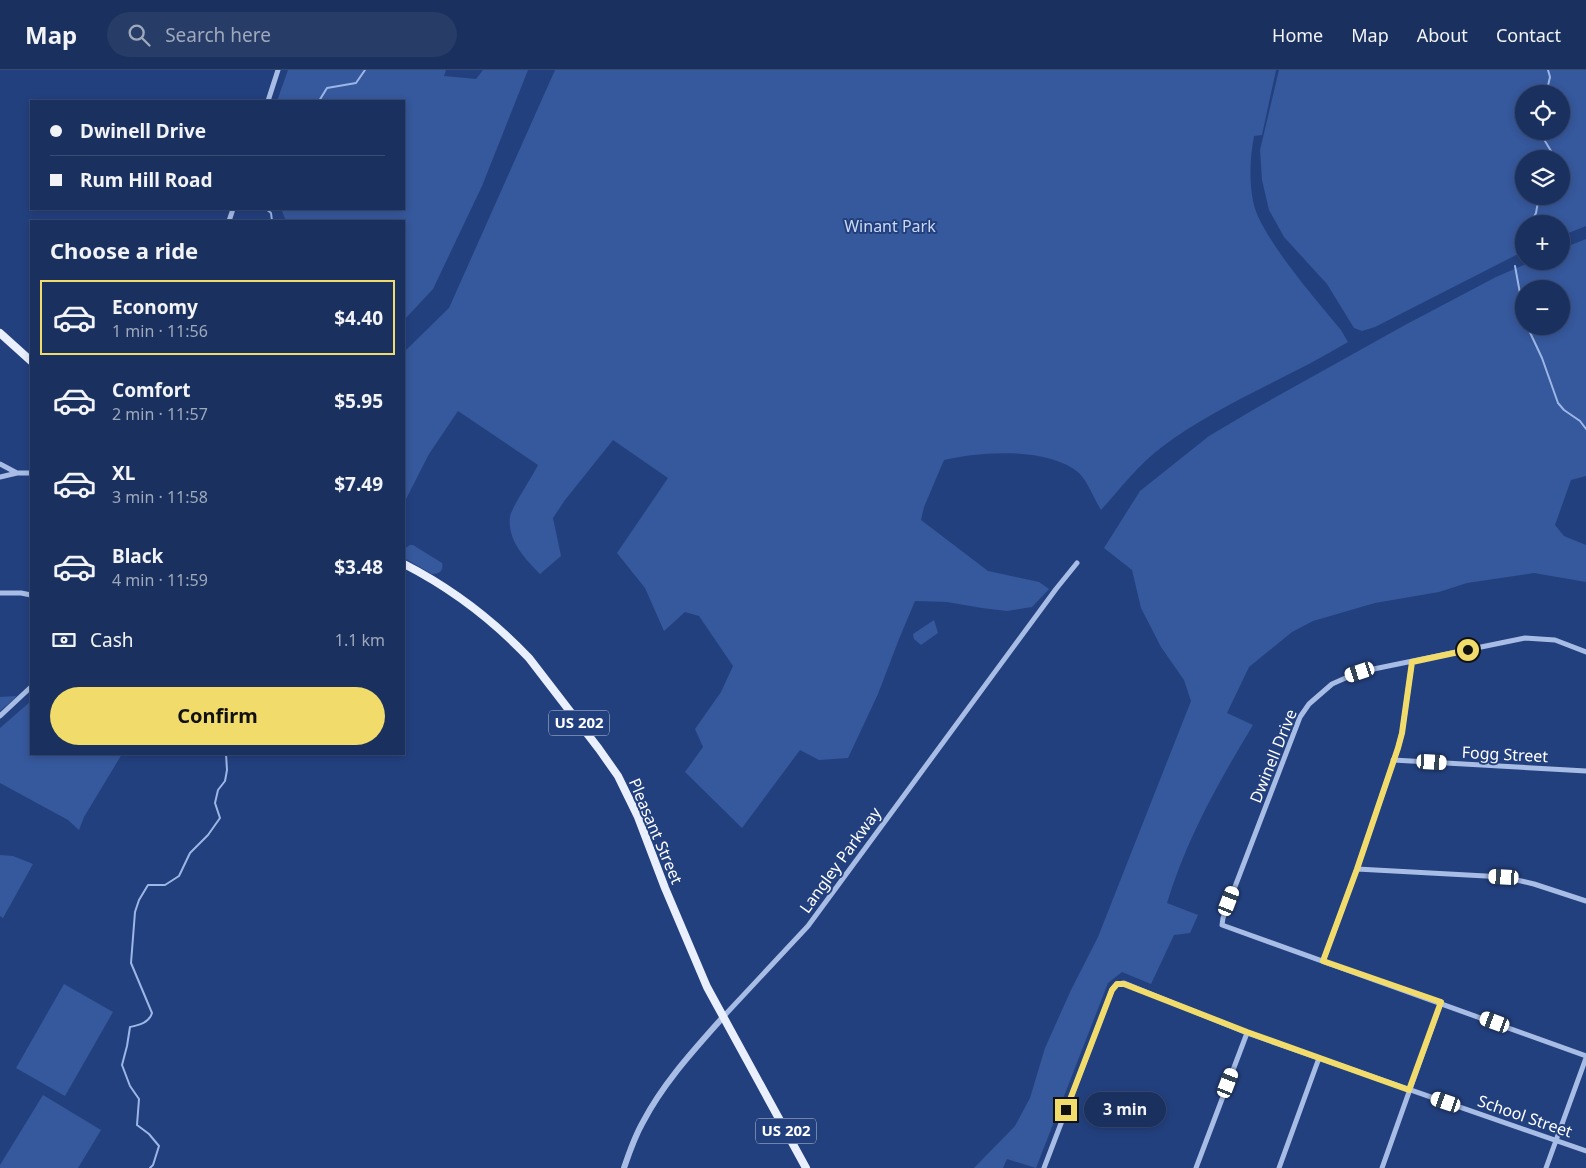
<!DOCTYPE html>
<html lang="en">
<head>
<meta charset="utf-8">
<style>
  :root { --surface:#1a305e; --page:#273c67; --text:#f1f3f6; --muted:#9fa9bc; --line:#384b73; --accent:#f1db6b }
  body { margin:0; font-family:"Noto Sans",sans-serif; background:var(--page); color:var(--text); height:100vh; display:flex; flex-direction:column; font-size:19px; white-space:nowrap }
  * { box-sizing:border-box; margin:0 }
  p { font-size:16px; color:var(--muted) }
  .icon { flex:none; width:28px; height:28px; fill:none; stroke:currentColor; stroke-width:2; stroke-linecap:round; stroke-linejoin:round }
  .map { position:relative; flex:1; overflow:hidden }
  .drawer { position:absolute; left:30px; top:150px; width:375px; height:535px; display:flex; flex-direction:column; background:var(--surface); border-radius:0px; box-shadow:0 2px 8px #0003,0 0 0 1px var(--line) }
  .drawer>* { flex:none }
  .banner { position:absolute; left:30px; top:30px; width:375px; height:110px; border-radius:0px; box-shadow:0 2px 8px #0003,0 0 0 1px var(--line); display:grid; align-content:center; height:110px; padding:0 20px; background:var(--surface) }
  .fabs { position:absolute; left:1515px; top:15px; display:grid; gap:10px }
  .fabs a { display:grid; place-items:center; width:55px; height:55px; border-radius:50%; background:var(--surface); box-shadow:0 2px 8px #0003,0 0 0 1px var(--line); font-size:25px }
  .end { position:absolute; width:22px; height:22px; margin:-11px; border:6px solid #f1db6b; background:#111; box-shadow:0 0 0 2px #111 }
  .from { border-radius:50% }
  .bubble { position:absolute; height:35px; border-radius:18px; background:var(--surface); box-shadow:0 2px 8px #0003,0 0 0 1px var(--line); font-size:16px; font-weight:700; line-height:35px; text-align:center }
  .car { position:absolute; width:15px; height:30px; margin:-15px -8px; border-radius:6px; box-shadow:0 0 4px 1px #0007; background:linear-gradient(#fff 24%,#345 0 40%,#fff 0 76%,#345 0 86%,#fff 0) }
  .banner b { display:flex; align-items:center; gap:18px; height:48px; font-size:19px }
  .banner b+b { border-top:1px solid var(--line) }
  .banner i { width:12px; height:12px; background:var(--text) }
  ul { padding:0; list-style:none }
  li { display:flex; align-items:center; gap:15px; height:75px; margin:0 10px 8px; padding:0 10px; border:2px solid transparent; border-radius:0px }
  li div { flex:1 }
  li b { display:block; font-size:19px }
  li em { font-style:normal; font-weight:700 }
  li.on { border-color:var(--accent) }
  li>.icon { width:45px; height:45px; stroke-width:1.5 }
  h2 { padding:0 20px; font-size:22px; line-height:60px }
  .pay { display:flex; align-items:center; gap:12px; height:55px; padding:0 20px; font-size:19px }
  .pay p { margin-inline-start:auto }
  .primary-button { display:flex; gap:10px; margin-top:auto; padding:10px 20px }
  .primary-button a { flex:1; height:58px; border-radius:30px; background:var(--accent); color:#111; font-size:20px; font-weight:700; line-height:58px; text-align:center }
  header { display:flex; align-items:center; gap:30px; box-sizing:border-box; height:70px; padding:0 25px; background:var(--surface); border-bottom:1px solid var(--line) }
  header strong { font-size:24px }
  nav { display:flex; gap:28px; margin-inline-start:auto; font-size:18px }
  .search { width:350px; height:45px; background:var(--page); display:flex; align-items:center; gap:12px; box-sizing:border-box; padding:0 18px; border-radius:28px; color:var(--muted); font-size:19px }
  .map>svg:first-child { display:block }
  .green { fill:#36589c; fill-rule:evenodd }
  .lines { fill:none; stroke-linecap:round; stroke-linejoin:round }
  .stream { stroke:#9cb6e7; stroke-width:2 }
  .minor { stroke:#a8bde6; stroke-width:5 }
  .tertiary { stroke:#a8bde6; stroke-width:6 }
  .primary { stroke:#e9effd; stroke-width:8 }
  .route { stroke:#f1db6b; stroke-width:6 }
  .labels { text-anchor:middle; stroke-width:4; stroke-linejoin:round; paint-order:stroke }
  .shield { fill:#23407e; stroke:#bdc6d8; stroke-width:1 }
  .shield-label { font-size:15px; font-weight:bold; fill:#fff }
  .park-label { font-size:16px; fill:#cbd9f5; stroke:#23407e }
  .street-label { font-size:16px; fill:#fff; stroke:#23407e }
</style>
</head>
<body>
<header>
<strong>Map</strong>
<div class="search"><svg class="icon" aria-label="search" viewBox="0 0 24 24"><circle cx="10" cy="10" r="6"/><path d="M15 15l6 6"/></svg>Search here</div>
<nav><a>Home</a><a>Map</a><a>About</a><a>Contact</a></nav>
</header>
<div class="map">
<svg width="1586" height="1098" viewBox="0 0 1586 1098">
  <rect width="100%" height="100%" fill="#23407e"/>
  <path class="green" d="M 288,0 L 446,0 L 444,6 L 476,9 L 483,0 L 528,0 L 482,116 L 433,219 L 404,250 L 404,151 L 286,151 L 282,141 L 277,139 L 404,139 L 404,31 L 277,31 Z
    M 555,0 L 1276,0 L 1262,65 L 1254,66 C 1250,87 1249,110 1253,131 C 1259,165 1318,232 1341,260 L 1348,272 C 1287,309 1219,334 1162,377 C 1139,394 1120,419 1101,440 C 1094,429 1088,412 1079,403 C 1049,377 980,381 944,390 L 924,437 L 921,450 L 988,501 L 1039,512 L 1049,519 L 1032,537 L 1007,541 L 982,538 L 947,532 L 915,531 L 899,569 L 878,624 L 848,688 L 819,690 L 800,680 L 742,758 L 685,702 L 703,677 L 695,659 L 721,622 L 733,596 L 699,546 L 685,542 L 664,561 L 645,518 L 617,483 L 668,408 L 613,370 L 565,430 L 553,448 L 561,486 L 540,504 C 525,489 507,470 510,447 C 511,438 533,406 538,395 L 458,341 L 429,384 L 404,433 L 404,282 L 449,238 Z
    M 1279,0 L 1586,0 L 1586,156 L 1561,166 L 1561,154 L 1524,154 L 1524,181 L 1375,257 L 1362,261 L 1354,258 L 1327,214 L 1284,167 L 1269,140 L 1262,110 L 1260,80 ZM 1524,24 L 1561,24 L 1561,61 L 1524,61 ZM 1524,89 L 1561,89 L 1561,126 L 1524,126 Z
    M 1586,169 L 1586,406 L 1571,410 L 1555,455 L 1564,466 L 1586,475 L 1586,512 L 1534,503 L 1467,513 L 1439,522 L 1375,533 L 1313,551 L 1292,562 L 1249,597 L 1227,643 L 1253,655 C 1219,711 1186,770 1167,833 L 1198,845 L 1190,863 L 1174,865 L 1151,914 L 1122,902 L 1108,913 L 1036,1098 L 1007,1089 L 1003,1098 L 974,1098 L 1015,1056 L 1030,1028 L 1045,978 L 1071,920 L 1098,867 L 1191,631 L 1184,610 L 1161,577 L 1141,538 L 1132,500 L 1104,478 L 1140,421 L 1209,366 L 1258,337 L 1405,255 L 1496,207 L 1533,191 L 1561,191 L 1561,179 ZM 1524,219 L 1561,219 L 1561,256 L 1524,256 Z
    M 410,475 L 413,475 L 442,493 C 444,501 439,504 432,504 L 404,488 L 404,479 Z
    M 934,550 L 938,563 L 921,575 L 914,569 L 913,564 Z
    M 16,626 L 15,628 L 0,641 L 0,627 Z
    M 31,631 L 31,684 L 122,684 L 84,747 L 79,760 L 68,750 L 0,713 L 0,658 Z
    M 0,785 L 13,786 L 33,794 L 3,848 L 0,846 Z
    M 64,914 L 113,942 L 65,1026 L 16,998 Z
    M 43,1025 L 101,1060 L 78,1098 L 0,1098 L 0,1095 Z"/>
  <g class="lines">
    <path class="stream" d="M 1546,24 L 1550,7 L 1548,0
      M 319,31 L 327,18 L 356,13 L 365,0
      M 1539,61 L 1551,81 L 1548,89
      M 266,139 L 271,143 L 272,151
      M 1531,154 L 1536,143 L 1539,126
      M 1518,183 L 1524,169
      M 1515,196 L 1524,245
      M 1527,256 L 1542,288 L 1558,333 L 1564,340 L 1580,351 L 1586,359
      M 150,1098 L 153,1095 L 159,1076 L 149,1064 L 137,1055 L 139,1029 L 130,1016 L 122,995 L 127,976 L 130,957 C 139,955 149,953 152,943 L 131,893 L 135,842 L 139,830 L 148,815 L 165,815 L 179,806 L 190,783 L 208,765 L 220,748 L 215,733 L 218,720 L 225,711 L 227,700 L 226,684"/>
    <path class="minor" d="M 268,31 L 278,0
      M 229,151 L 233,139
      M 0,394 L 17,403 L 31,403
      M 0,407 L 17,403
      M 0,523 L 21,523 L 31,525
      M 1586,582 L 1555,570 L 1525,568 L 1359,602 L 1332,614 L 1309,634 L 1300,647 L 1223,848 L 1222,855 L 1586,986
      M 0,646 L 31,617
      M 1393,690 L 1586,701
      M 1357,799 L 1504,807 L 1534,814 L 1586,831
      M 1323,891 L 1357,799 L 1398,678 L 1402,663 L 1412,592
      M 724,946 L 808,856 L 1056,519 L 1077,493
      M 1044,1098 L 1112,920 L 1117,914 L 1124,913 L 1247,963 L 1586,1081
      M 1196,1098 L 1247,963
      M 1279,1098 L 1319,988
      M 1382,1098 L 1441,932
      M 1546,1098 L 1586,988"/>
    <path class="tertiary" d="M 624,1098 C 629,1083 635,1066 643,1052 C 664,1012 694,980 724,946"/>
    <path class="primary" d="M 0,263 L 31,291
      M 404,494 C 451,518 492,549 529,588 L 599,679 L 618,706 L 638,747 L 665,818 L 707,917 L 806,1098"/>
  </g>
  <g class="lines">
    <path class="route" d="M 1066,1040 L 1112,920 L 1117,914 L 1124,914 L 1247,962 L 1409,1020 L 1441,932 L 1323,891 L 1357,799 L 1398,678 L 1402,663 L 1412,592 L 1468,580"/>
  </g>
  <g class="labels">
    <g class="shield">
      <rect x="549" y="640.5" width="60" height="25" rx="4"/>
      <rect x="756" y="1048.5" width="60" height="25" rx="4"/>
    </g>
    <g class="shield-label">
      <text x="579" y="658">US 202</text>
      <text x="786" y="1066">US 202</text>
    </g>
    <g class="park-label">
      <text x="890" y="162">Winant Park</text>
    </g>
    <g class="street-label">
      <text transform="translate(1505 684) rotate(3)" y="6">Fogg Street</text>
      <text transform="translate(1273 686) rotate(-68)" y="6">Dwinell Drive</text>
      <text transform="translate(656 761) rotate(67)" y="6">Pleasant Street</text>
      <text transform="translate(840 790) rotate(-54)" y="6">Langley Parkway</text>
      <text transform="translate(1525 1046) rotate(19)" y="6">School Street</text>
    </g>
  </g>
</svg>
<div class="fabs">
<a><svg class="icon" aria-label="locate" viewBox="0 0 24 24"><circle cx="12" cy="12" r="6"/><path d="M12 2v4M12 18v4M2 12h4M18 12h4"/></svg></a>
<a><svg class="icon" aria-label="layers" viewBox="0 0 24 24"><path d="M12 4l9 5-9 5-9-5zM3 14l9 5 9-5"/></svg></a>
<a>+</a>
<a>−</a>
</div>
<i class="end from" style="left:1468px;top:580px"></i>
<i class="end" style="left:1066px;top:1040px"></i>
<div class="bubble" style="left:1084px;top:1022px;width:82px">3 min</div>
<i class="car" style="left:1360px;top:602px;rotate:252deg"></i>
<i class="car" style="left:1432px;top:692px;rotate:93deg"></i>
<i class="car" style="left:1504px;top:807px;rotate:273deg"></i>
<i class="car" style="left:1229px;top:831px;rotate:21deg"></i>
<i class="car" style="left:1495px;top:952px;rotate:290deg"></i>
<i class="car" style="left:1228px;top:1013px;rotate:21deg"></i>
<i class="car" style="left:1446px;top:1032px;rotate:289deg"></i>
<div class="banner">
<b><i class="from"></i>Dwinell Drive</b>
<b><i></i>Rum Hill Road</b>
</div>
<section class="drawer">
<h2>Choose a ride</h2>
<ul>
<li class="on"><svg class="icon" aria-label="car" viewBox="0 0 24 24"><path d="M5 17H2v-5l4-1 3-4h7l3 4 3 1v5h-3M9 17h6M6 11h13"/><circle cx="7" cy="17" r="2"/><circle cx="17" cy="17" r="2"/></svg><div><b>Economy</b><p>1 min · 11:56</p></div><em>$4.40</em></li>
<li><svg class="icon" aria-label="car" viewBox="0 0 24 24"><path d="M5 17H2v-5l4-1 3-4h7l3 4 3 1v5h-3M9 17h6M6 11h13"/><circle cx="7" cy="17" r="2"/><circle cx="17" cy="17" r="2"/></svg><div><b>Comfort</b><p>2 min · 11:57</p></div><em>$5.95</em></li>
<li><svg class="icon" aria-label="car" viewBox="0 0 24 24"><path d="M5 17H2v-5l4-1 3-4h7l3 4 3 1v5h-3M9 17h6M6 11h13"/><circle cx="7" cy="17" r="2"/><circle cx="17" cy="17" r="2"/></svg><div><b>XL</b><p>3 min · 11:58</p></div><em>$7.49</em></li>
<li><svg class="icon" aria-label="car" viewBox="0 0 24 24"><path d="M5 17H2v-5l4-1 3-4h7l3 4 3 1v5h-3M9 17h6M6 11h13"/><circle cx="7" cy="17" r="2"/><circle cx="17" cy="17" r="2"/></svg><div><b>Black</b><p>4 min · 11:59</p></div><em>$3.48</em></li>
</ul>
<div class="pay"><svg class="icon" aria-label="cash" viewBox="0 0 24 24"><path d="M3 7h18v10H3z"/><circle cx="12" cy="12" r="2"/></svg>Cash<p>1.1 km</p></div>
<div class="primary-button"><a>Confirm</a></div>
</section>
</div>
</body>
</html>
